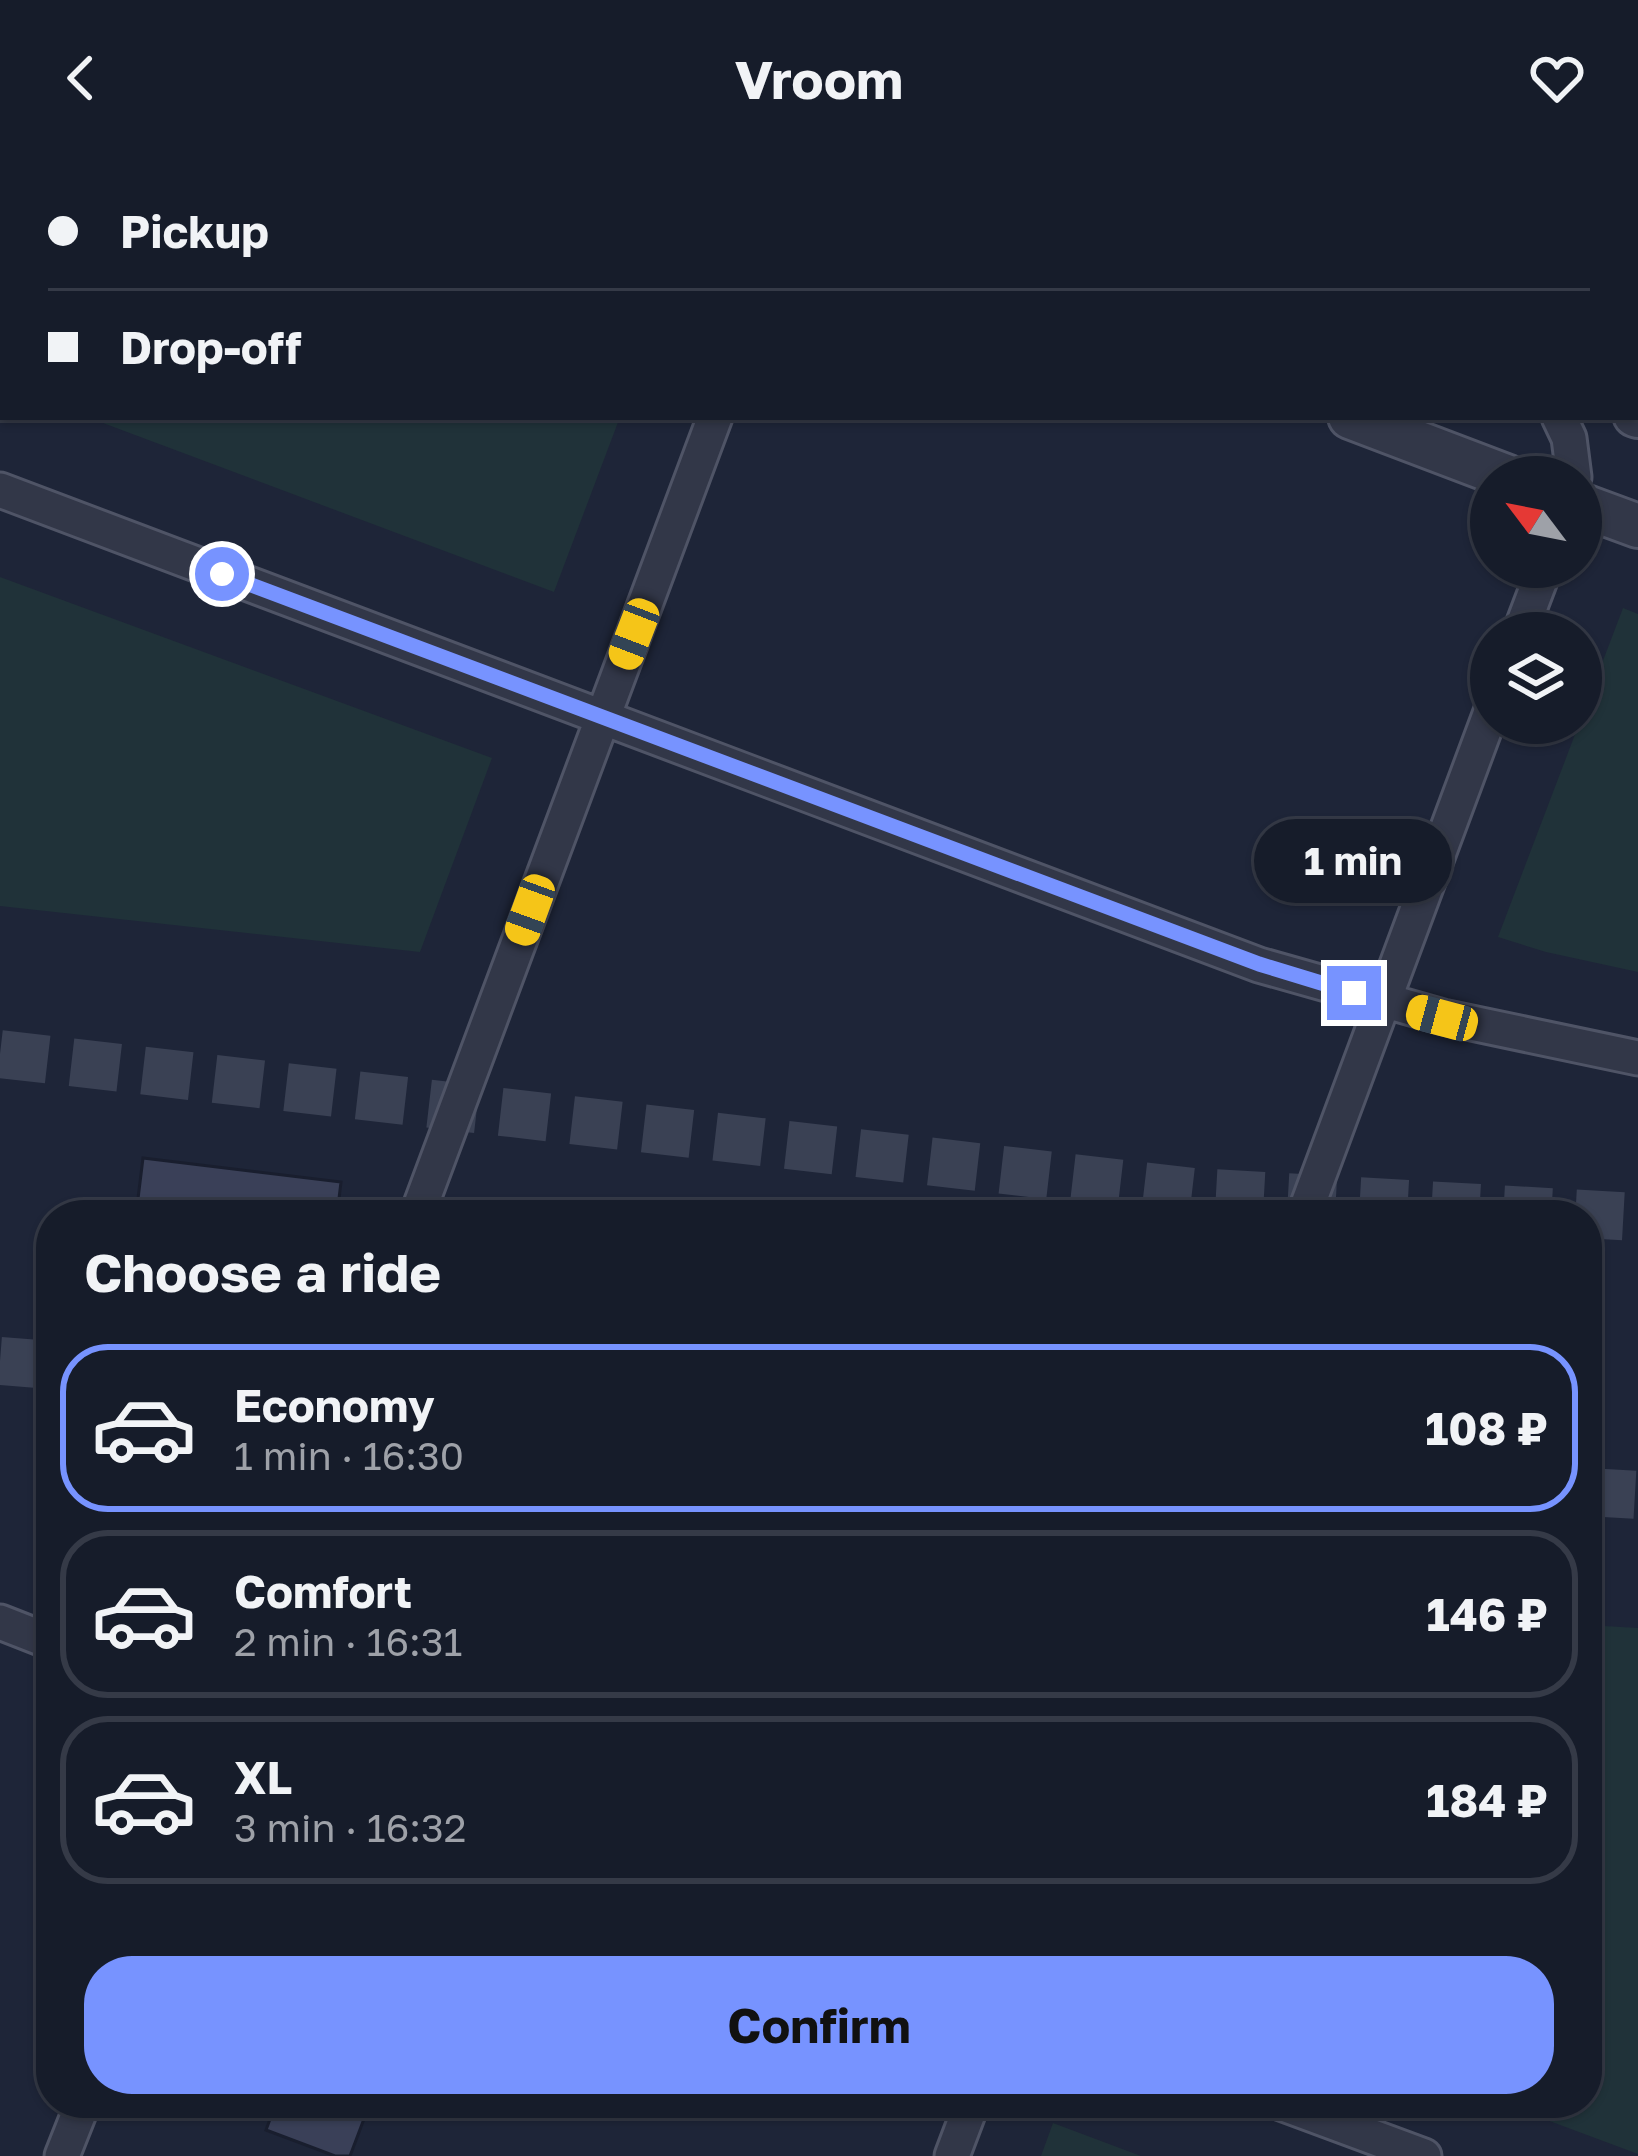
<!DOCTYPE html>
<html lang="en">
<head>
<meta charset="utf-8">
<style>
  :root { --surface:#161c2a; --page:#232936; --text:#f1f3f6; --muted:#9ea1a8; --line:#353a47; --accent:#7793ff }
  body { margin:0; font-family:"Golos Text",sans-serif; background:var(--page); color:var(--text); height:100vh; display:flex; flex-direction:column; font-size:45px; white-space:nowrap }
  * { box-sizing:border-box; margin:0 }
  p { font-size:39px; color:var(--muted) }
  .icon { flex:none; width:66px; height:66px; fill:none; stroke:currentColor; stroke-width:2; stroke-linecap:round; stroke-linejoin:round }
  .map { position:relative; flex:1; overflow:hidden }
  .details { position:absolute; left:36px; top:1044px; width:1566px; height:918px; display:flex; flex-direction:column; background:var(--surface); border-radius:48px; box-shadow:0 3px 9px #0004,0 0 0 3px var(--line) }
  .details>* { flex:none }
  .guide { position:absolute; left:0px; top:0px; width:1638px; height:264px; box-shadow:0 3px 9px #0004,0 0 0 3px var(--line); display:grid; align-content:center; height:264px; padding:0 48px; background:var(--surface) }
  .needle { width:78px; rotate:302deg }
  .fabs { position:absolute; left:1470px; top:300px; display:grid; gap:24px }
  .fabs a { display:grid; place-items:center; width:132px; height:132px; border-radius:50%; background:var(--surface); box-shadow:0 3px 9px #0004,0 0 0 3px var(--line); font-size:60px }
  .end { position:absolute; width:54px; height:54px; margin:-27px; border:15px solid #7793ff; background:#fff; box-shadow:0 0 0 6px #fff }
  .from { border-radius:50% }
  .bubble { position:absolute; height:84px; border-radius:42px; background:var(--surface); box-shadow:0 3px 9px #0004,0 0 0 3px var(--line); font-size:39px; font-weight:700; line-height:84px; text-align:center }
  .car { position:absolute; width:36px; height:72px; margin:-36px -18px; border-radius:15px; box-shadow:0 0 9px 3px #0007; background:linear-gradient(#f5c518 24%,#345 0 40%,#f5c518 0 76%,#345 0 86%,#f5c518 0) }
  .guide b { display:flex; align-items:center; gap:42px; height:114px; font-size:45px }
  .guide b+b { border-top:3px solid var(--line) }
  .guide i { width:30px; height:30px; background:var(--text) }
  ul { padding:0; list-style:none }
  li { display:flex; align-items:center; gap:36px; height:168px; margin:0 24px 18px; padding:0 24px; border:6px solid var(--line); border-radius:48px }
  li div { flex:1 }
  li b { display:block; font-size:45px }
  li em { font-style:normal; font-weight:700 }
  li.current { border-color:var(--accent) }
  li>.icon { width:108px; height:108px; stroke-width:1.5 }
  h2 { padding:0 48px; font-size:54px; line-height:144px }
  .action { display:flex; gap:24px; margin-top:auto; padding:24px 48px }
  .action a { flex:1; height:138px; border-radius:48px; background:var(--accent); color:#111; font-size:48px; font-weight:700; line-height:138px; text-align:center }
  header { display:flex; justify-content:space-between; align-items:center; height:156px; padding:0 48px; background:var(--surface); font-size:54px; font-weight:700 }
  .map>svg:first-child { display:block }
  .medical { fill:#2f2a39 }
  .green { fill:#203239 }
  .building { fill:#3a4058; stroke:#191e2e; stroke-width:3 }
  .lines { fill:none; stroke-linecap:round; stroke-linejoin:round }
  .secondary-tunnel { stroke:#3a4154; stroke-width:48; stroke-dasharray:48 24; stroke-linecap:butt }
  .service-casing { stroke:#4f5466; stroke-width:22 }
  .minor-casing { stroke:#4f5466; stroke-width:39 }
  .tertiary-casing { stroke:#4f5466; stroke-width:48 }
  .service { stroke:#323748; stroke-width:16 }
  .minor { stroke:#323748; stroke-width:33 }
  .tertiary { stroke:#323748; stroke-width:42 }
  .route { stroke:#7793ff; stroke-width:15 }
</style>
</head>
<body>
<header><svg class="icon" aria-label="back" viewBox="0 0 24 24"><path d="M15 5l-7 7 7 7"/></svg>Vroom<svg class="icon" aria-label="heart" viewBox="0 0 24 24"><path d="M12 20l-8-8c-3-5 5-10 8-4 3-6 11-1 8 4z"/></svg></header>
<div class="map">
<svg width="1638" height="2000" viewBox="0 0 1638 2000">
  <rect width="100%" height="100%" fill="#1e2538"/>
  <path class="medical" d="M 1211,0 L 1638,0 L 1638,158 L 1635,3 Z"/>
  <path class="green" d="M 87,261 L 620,261 L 554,436 Z
    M 0,421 L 492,602 L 420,796 L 0,750 Z
    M 1623,452 L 1638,458 L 1638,816 L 1546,796 L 1498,781 Z
    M 1587,1469 L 1638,1472 L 1638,1998 L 1501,1947 L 1587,1947 Z
    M 1053,1967 L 1141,2000 L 1041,2000 Z"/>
  <path class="building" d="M 143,1002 L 341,1026 L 337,1059 L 136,1059 Z
    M 276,1947 L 370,1947 L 350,2000 L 335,2000 L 266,1974 Z"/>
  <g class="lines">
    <path class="secondary-tunnel" d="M 0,898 L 1194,1036 L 1638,1061
      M 0,1205 L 51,1209
      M 1587,1336 L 1638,1339"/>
    <g class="service-casing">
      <path id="service" d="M 1548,3 L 1549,0"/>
    </g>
    <g class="minor-casing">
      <path id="minor" d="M 1559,261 L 1569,282 L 1574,321
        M 0,334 L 1259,809 L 1443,861 L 1638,902
        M 1520,477 L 1545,411
        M 417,1059 L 715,261
        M 1304,1059 L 1491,556
        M 0,1466 L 51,1486
        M 1281,1947 L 1424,2000
        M 62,2000 L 83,1947
        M 952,2000 L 972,1947"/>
    </g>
    <g class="tertiary-casing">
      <path id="tertiary" d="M 663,0 L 671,3
        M 932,0 L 940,3
        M 1635,259 L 1638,260
        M 1350,261 L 1508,321
        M 1581,349 L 1638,370"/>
    </g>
    <use href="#service" class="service"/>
    <use href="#minor" class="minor"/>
    <use href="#tertiary" class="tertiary"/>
  </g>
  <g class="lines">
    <path class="route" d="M 222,418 L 1259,808 L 1354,837"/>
  </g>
</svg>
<div class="fabs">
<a><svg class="needle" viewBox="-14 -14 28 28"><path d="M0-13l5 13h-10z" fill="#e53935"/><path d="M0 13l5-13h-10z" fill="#9ea1a8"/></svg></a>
<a><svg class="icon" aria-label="layers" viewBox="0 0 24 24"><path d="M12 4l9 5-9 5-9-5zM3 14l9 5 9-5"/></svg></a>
</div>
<i class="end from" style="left:222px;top:418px"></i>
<i class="end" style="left:1354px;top:837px"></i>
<div class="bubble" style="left:1254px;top:663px;width:198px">1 min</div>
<i class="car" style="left:634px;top:478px;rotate:201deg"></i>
<i class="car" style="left:530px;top:754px;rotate:200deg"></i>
<i class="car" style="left:1442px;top:862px;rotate:285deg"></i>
<div class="guide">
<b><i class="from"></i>Pickup</b>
<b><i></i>Drop-off</b>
</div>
<section class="details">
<h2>Choose a ride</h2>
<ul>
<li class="current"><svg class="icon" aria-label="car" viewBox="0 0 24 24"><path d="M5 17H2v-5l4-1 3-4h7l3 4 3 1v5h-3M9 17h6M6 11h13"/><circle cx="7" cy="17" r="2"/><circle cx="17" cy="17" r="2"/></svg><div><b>Economy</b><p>1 min · 16:30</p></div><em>108 ₽</em></li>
<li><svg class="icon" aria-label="car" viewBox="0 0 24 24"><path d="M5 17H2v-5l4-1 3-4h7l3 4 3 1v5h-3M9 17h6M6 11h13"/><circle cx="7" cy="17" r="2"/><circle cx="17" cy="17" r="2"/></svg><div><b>Comfort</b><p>2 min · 16:31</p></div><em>146 ₽</em></li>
<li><svg class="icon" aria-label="car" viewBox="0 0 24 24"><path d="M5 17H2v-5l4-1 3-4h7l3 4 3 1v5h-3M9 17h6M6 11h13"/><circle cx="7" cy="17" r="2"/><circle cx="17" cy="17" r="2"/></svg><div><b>XL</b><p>3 min · 16:32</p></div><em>184 ₽</em></li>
</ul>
<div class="action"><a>Confirm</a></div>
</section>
</div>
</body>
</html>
